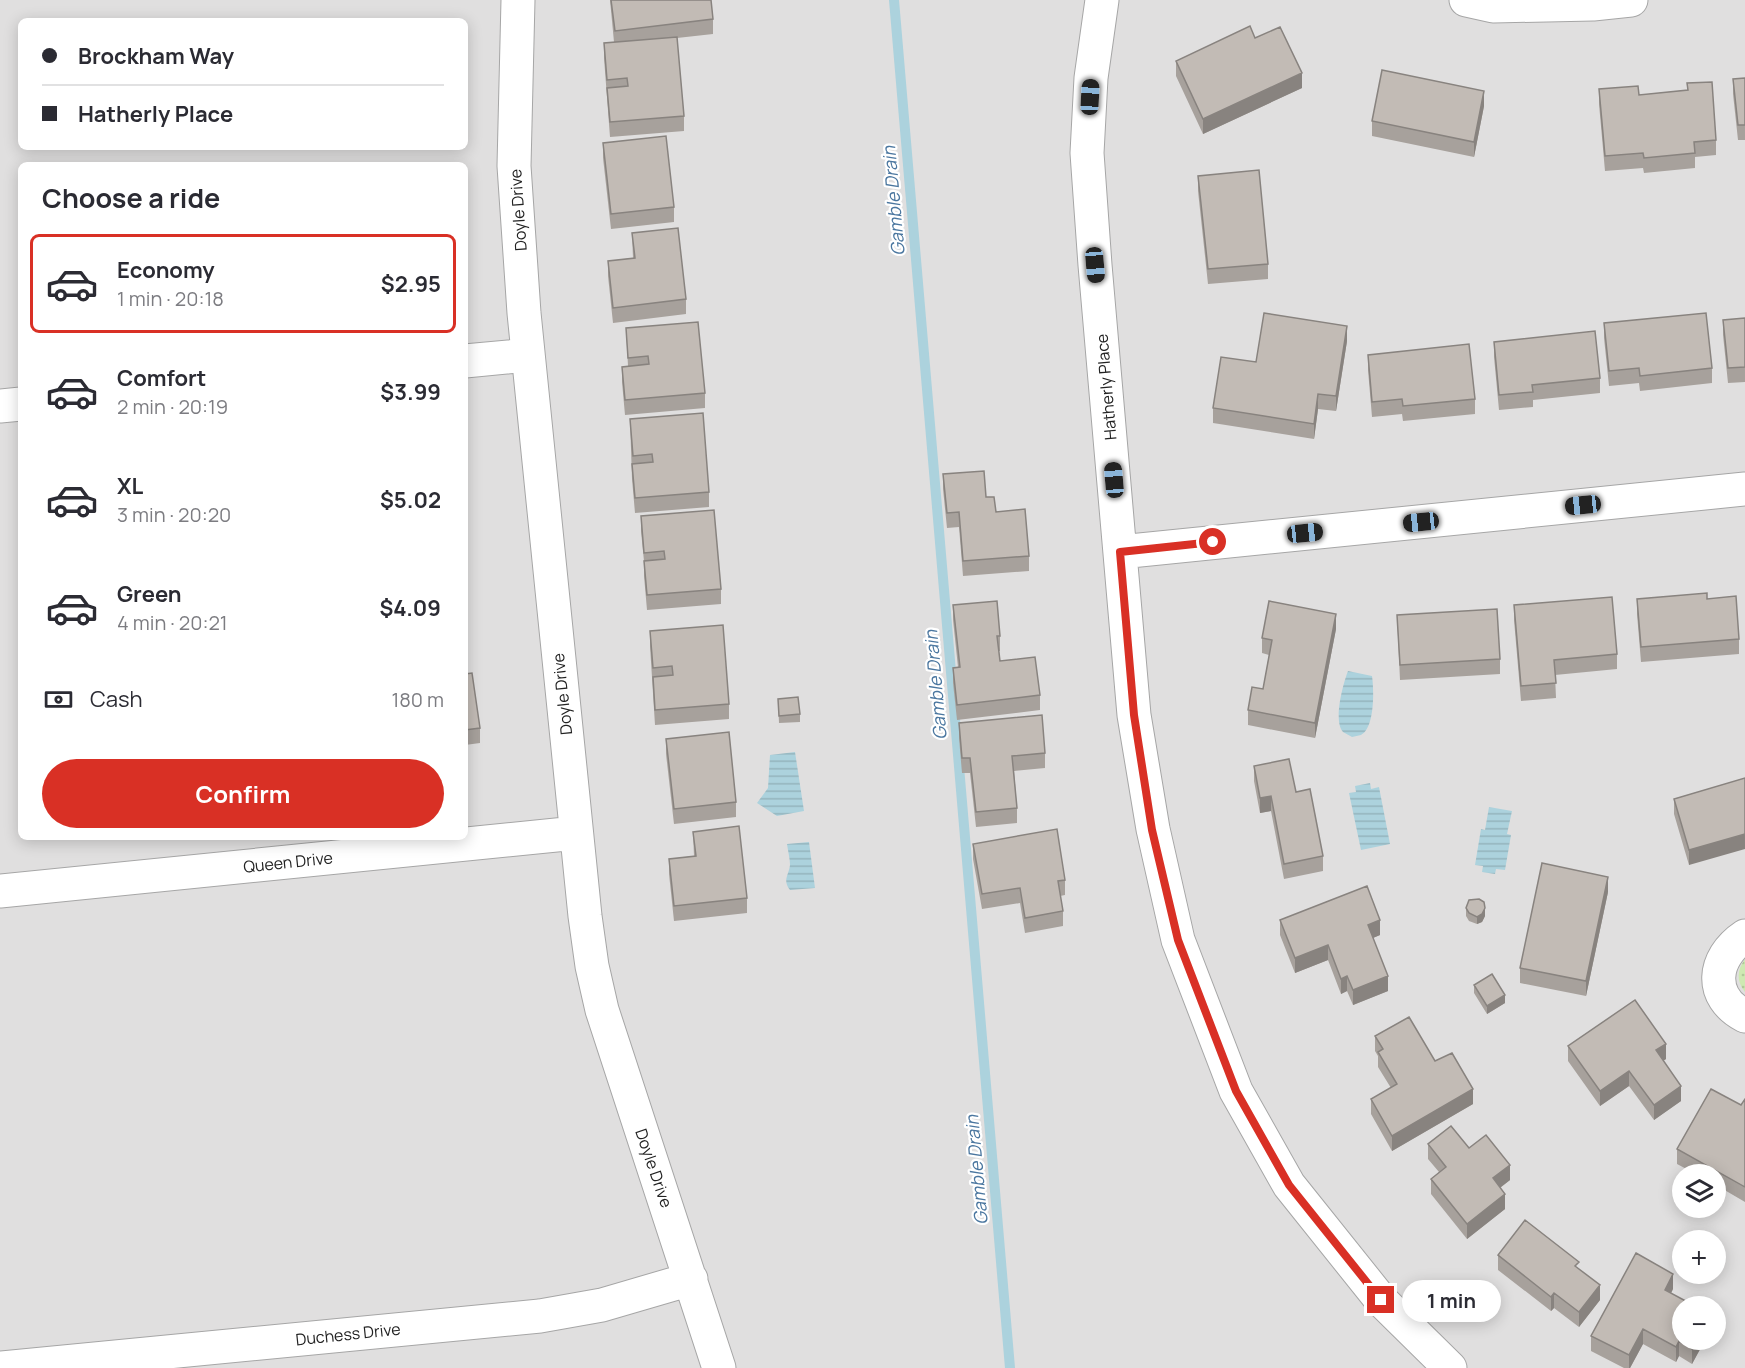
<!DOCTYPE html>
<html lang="en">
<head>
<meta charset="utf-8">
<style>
  :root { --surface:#fff; --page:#f7f7f7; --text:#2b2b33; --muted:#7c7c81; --line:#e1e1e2; --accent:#d93025 }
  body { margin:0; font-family:Manrope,sans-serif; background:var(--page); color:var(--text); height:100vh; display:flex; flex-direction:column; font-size:22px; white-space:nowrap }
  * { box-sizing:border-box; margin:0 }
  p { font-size:20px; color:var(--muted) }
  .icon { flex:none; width:33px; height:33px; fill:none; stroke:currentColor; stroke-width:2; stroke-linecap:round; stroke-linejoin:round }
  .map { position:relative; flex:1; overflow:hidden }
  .drawer { position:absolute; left:18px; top:162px; width:450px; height:678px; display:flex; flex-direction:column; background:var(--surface); border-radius:9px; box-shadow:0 3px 15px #0003 }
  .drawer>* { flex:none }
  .guide { position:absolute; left:18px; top:18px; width:450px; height:132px; border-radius:9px; box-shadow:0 3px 15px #0003; display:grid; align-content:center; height:132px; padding:0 24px; background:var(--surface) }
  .tools { position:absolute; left:1672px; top:1164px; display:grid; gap:12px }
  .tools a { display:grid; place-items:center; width:54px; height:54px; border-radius:50%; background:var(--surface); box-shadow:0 3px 15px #0003; font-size:30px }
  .end { position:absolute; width:27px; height:27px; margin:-14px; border:8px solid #d93025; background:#fff; box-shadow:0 0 0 3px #fff }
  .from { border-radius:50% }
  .bubble { position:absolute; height:42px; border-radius:21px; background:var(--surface); box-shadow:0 3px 15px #0003; font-size:20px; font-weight:700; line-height:42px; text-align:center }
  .car { position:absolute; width:18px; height:36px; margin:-18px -9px; border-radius:8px; box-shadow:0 0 4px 2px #0007; background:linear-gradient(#222 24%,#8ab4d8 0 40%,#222 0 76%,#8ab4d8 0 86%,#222 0) }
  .guide b { display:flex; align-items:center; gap:21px; height:57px; font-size:22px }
  .guide b+b { border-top:2px solid var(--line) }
  .guide i { width:15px; height:15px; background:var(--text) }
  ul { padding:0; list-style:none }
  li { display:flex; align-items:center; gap:18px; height:99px; margin:0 12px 9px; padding:0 12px; border:3px solid transparent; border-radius:9px }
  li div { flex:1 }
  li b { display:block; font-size:22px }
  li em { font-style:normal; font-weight:700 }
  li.on { border-color:var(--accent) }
  li>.icon { width:54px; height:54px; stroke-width:1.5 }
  h2 { padding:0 24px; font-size:27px; line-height:72px }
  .pay { display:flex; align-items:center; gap:15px; height:66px; padding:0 24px; font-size:22px }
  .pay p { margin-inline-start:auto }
  .action { display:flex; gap:12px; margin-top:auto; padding:12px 24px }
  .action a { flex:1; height:69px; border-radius:36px; background:var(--accent); color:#fff; font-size:24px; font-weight:700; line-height:69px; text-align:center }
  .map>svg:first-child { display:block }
  .residential { fill:#e0dfdf; fill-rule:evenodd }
  .grass { fill:url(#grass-dots) }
  .water { fill:url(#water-rules) }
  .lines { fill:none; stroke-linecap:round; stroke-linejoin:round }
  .stream { stroke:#acd2dd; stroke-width:10 }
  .street-casing { stroke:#a6a6a6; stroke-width:35 }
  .street { stroke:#fff; stroke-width:33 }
  .wall { fill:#a7a19c }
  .shaded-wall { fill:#88837f }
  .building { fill:#c2bbb5; stroke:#88837f; stroke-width:1.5 }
  .route { stroke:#d93025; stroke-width:8 }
  .labels { text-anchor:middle; stroke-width:4.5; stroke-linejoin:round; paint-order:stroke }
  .street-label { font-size:16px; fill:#222; stroke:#fff }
  .water-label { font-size:18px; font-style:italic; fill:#4a769f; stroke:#fff }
</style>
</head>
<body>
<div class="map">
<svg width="1745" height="1368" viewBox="0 0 1745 1368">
  <defs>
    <pattern id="grass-dots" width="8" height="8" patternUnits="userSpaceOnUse" patternTransform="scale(1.5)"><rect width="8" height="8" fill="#cee9b2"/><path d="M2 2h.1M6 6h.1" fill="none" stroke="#b1c899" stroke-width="1.8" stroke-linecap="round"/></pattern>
    <pattern id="water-rules" width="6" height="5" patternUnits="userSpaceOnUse" patternTransform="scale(1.5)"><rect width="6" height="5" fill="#acd2dd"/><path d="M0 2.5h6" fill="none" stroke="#94b4bd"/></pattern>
  </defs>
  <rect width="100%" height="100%" fill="#f2efe9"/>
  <path class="residential" d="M 0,0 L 1745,0 L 1745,1368 L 0,1368 ZM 21,21 L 465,21 L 465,147 L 21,147 ZM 21,165 L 465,165 L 465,837 L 21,837 ZM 1683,1174 L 1716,1174 L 1716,1208 L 1683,1208 ZM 1683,1240 L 1716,1240 L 1716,1274 L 1683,1274 ZM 1683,1306 L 1716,1306 L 1716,1340 L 1683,1340 Z"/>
  <path class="grass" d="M 1745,959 L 1745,992 C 1736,981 1737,970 1745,959 Z"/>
  <path class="water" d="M 1348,671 L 1372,676 C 1374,689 1375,728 1361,735 C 1358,736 1355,736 1352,737 C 1349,735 1346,734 1343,732 C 1333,721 1343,684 1348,671 Z
    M 795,752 L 804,811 L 777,816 L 757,803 L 768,788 L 770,755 Z
    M 1370,783 L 1371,789 L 1379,787 L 1390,844 L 1361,850 L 1349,793 L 1356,792 L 1355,786 Z
    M 1489,807 L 1512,811 L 1507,834 L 1511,835 L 1505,870 L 1496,869 L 1495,874 L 1482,872 L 1483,866 L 1475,865 L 1481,829 L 1485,830 Z
    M 809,842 L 815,888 L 790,890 C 782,880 789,875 790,865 C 790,859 788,851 787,844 Z"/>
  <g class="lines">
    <path class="stream" d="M 894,0 L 1010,1368"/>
    <g class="street-casing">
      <path id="street" d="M 518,0 L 514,166 L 524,313 L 585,916 L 592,966 L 602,1010 L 719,1368
        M 1102,0 L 1091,78 L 1087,153 L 1095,265 L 1134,715 L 1153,829 L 1178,940 L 1236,1091 L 1289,1185 L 1381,1300 L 1450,1368
        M 1466,0 L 1493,6 L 1593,4 L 1631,0
        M 465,361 L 528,355
        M 0,406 L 21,404
        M 1120,552 L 1745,489
        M 0,891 L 576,833
        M 1745,936 C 1712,958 1708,997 1745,1016
        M 2,1368 L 540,1316 L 602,1305 L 691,1279"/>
    </g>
    <use href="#street" class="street"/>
  </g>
  <path class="wall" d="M 610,0 L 711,0 L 713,19 L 713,34 L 677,38 L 684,116 L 684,131 L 610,137 L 604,58 L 604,43 L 614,42 Z
    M 1255,38 L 1302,88 L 1203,134 L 1176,76 L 1176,61 Z
    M 1745,78 L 1745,140 L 1738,140 L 1733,94 L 1733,79 Z
    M 1687,83 L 1716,140 L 1716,155 L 1695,157 L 1695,168 L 1644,173 L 1643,168 L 1605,171 L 1599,104 L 1599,89 L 1639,95 L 1687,90 Z
    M 1484,106 L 1474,157 L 1372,136 L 1372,121 Z
    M 603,143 L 674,207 L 674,222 L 611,229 L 603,158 Z
    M 1198,176 L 1268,264 L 1268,279 L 1208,284 L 1198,191 Z
    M 632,233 L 686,299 L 686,314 L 613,323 L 608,276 L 608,261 L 633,258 Z
    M 1745,318 L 1745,382 L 1728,383 L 1723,335 L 1723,320 Z
    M 1604,323 L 1712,368 L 1712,383 L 1640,391 L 1639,383 L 1609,386 L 1604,338 Z
    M 626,328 L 705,393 L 705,408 L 625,415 L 622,382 L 622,367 L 628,366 Z
    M 1347,341 L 1336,411 L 1318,409 L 1314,439 L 1213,423 L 1213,408 L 1256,362 Z
    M 1494,342 L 1600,378 L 1600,393 L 1533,400 L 1533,407 L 1499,410 L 1494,357 Z
    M 1368,355 L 1475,399 L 1475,414 L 1403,421 L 1402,414 L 1372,417 L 1368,370 Z
    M 630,419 L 709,492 L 709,507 L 635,513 L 632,479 Z
    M 943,474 L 986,497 L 1029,556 L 1029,571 L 963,576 L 959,527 L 947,528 L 943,489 Z
    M 641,516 L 721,589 L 721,604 L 647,610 L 644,576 L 644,561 L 641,531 Z
    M 1637,599 L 1707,599 L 1739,639 L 1739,654 L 1641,662 L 1637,614 Z
    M 953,605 L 1000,636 L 1000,651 L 999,651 L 1000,661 L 1040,695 L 1040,710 L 957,720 L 953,683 L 953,668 L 958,667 L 953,620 Z
    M 1514,605 L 1617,654 L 1617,669 L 1555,675 L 1556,698 L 1521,701 L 1514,620 Z
    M 1397,615 L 1500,659 L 1500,674 L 1400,680 Z
    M 1336,629 L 1315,738 L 1248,725 L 1248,710 L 1263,689 L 1269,655 L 1262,653 L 1262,638 Z
    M 650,631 L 729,704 L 729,719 L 655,725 L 650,646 Z
    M 465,674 L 480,728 L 480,743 L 465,745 Z
    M 778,699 L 800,714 L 800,722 L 779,723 Z
    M 959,723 L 1045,753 L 1045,768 L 1014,771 L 1017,808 L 1017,823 L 976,827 L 970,773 L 962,773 L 959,738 Z
    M 666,739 L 736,802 L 736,817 L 674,824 L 666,754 Z
    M 1254,766 L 1296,792 L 1323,856 L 1323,871 L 1284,879 L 1271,811 L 1260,813 L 1254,781 Z
    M 1745,778 L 1689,865 L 1674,814 L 1674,799 Z
    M 693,832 L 747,898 L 747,913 L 674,921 L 669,874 L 669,859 L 694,856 Z
    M 973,844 L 1065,880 L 1065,895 L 1060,896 L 1063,911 L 1063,926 L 1025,933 L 1020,903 L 982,909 L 973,859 Z
    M 1608,892 L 1586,996 L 1520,983 L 1520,968 Z
    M 1466,908 L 1485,916 L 1482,922 L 1477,924 L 1469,921 L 1466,916 Z
    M 1280,920 L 1380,935 L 1373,938 L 1388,991 L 1353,1005 L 1347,991 L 1341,994 L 1328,960 L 1295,973 L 1280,935 Z
    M 1474,985 L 1505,1003 L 1487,1014 L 1474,993 Z
    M 1375,1036 L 1435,1061 L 1473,1104 L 1392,1151 L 1371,1114 L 1371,1099 L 1391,1088 L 1378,1067 L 1378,1056 L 1375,1051 Z
    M 1568,1046 L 1666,1059 L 1663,1061 L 1681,1101 L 1654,1120 L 1629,1086 L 1600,1106 L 1568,1061 Z
    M 1745,1099 L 1745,1202 L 1716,1185 L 1716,1174 L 1696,1174 L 1677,1164 L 1677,1149 L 1741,1105 Z
    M 1428,1144 L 1469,1148 L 1510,1180 L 1500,1188 L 1505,1209 L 1467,1239 L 1431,1194 L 1431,1179 L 1439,1172 L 1428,1159 Z
    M 1498,1255 L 1579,1269 L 1600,1300 L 1579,1327 L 1554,1308 L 1551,1311 L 1498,1270 Z
    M 1673,1289 L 1671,1293 L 1705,1340 L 1692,1364 L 1679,1356 L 1676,1362 L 1643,1344 L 1630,1368 L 1624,1368 L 1591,1351 L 1591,1336 Z"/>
  <path class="shaded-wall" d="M 1302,73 L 1302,88 L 1203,134 L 1203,119 Z
    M 1484,91 L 1484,106 L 1474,157 L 1474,142 Z
    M 1347,326 L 1347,341 L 1336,411 L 1336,396 Z
    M 1318,394 L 1318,409 L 1314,439 L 1314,424 Z
    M 1336,614 L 1336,629 L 1315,738 L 1315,723 Z
    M 1271,796 L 1271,811 L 1260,813 L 1260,798 Z
    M 1745,834 L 1745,849 L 1689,865 L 1689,850 Z
    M 1608,877 L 1608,892 L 1586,996 L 1586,981 Z
    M 1485,908 L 1485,916 L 1482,922 L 1477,924 L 1477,917 Z
    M 1380,920 L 1380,935 L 1368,940 L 1368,925 Z
    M 1328,945 L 1328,960 L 1295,973 L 1295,958 Z
    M 1347,976 L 1347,991 L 1341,994 L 1341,979 Z
    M 1388,976 L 1388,991 L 1353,1005 L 1353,990 Z
    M 1505,995 L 1505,1003 L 1487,1014 L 1487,1006 Z
    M 1666,1044 L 1666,1059 L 1656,1065 L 1656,1050 Z
    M 1629,1071 L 1629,1086 L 1600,1106 L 1600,1091 Z
    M 1681,1086 L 1681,1101 L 1654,1120 L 1654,1105 Z
    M 1473,1089 L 1473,1104 L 1392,1151 L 1392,1136 Z
    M 1510,1165 L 1510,1180 L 1493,1193 L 1493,1178 Z
    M 1505,1194 L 1505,1209 L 1467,1239 L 1467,1224 Z
    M 1673,1274 L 1673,1289 L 1665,1305 L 1665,1290 Z
    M 1600,1285 L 1600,1300 L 1579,1327 L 1579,1312 Z
    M 1554,1293 L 1554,1308 L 1551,1311 L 1551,1297 Z
    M 1643,1329 L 1643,1344 L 1630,1368 L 1629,1368 L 1629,1355 Z
    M 1697,1340 L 1705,1340 L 1692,1364 L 1692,1349 Z
    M 1679,1341 L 1679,1356 L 1676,1362 L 1676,1347 Z"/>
  <path class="building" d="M 611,0 L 711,0 L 713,19 L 615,31 Z
    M 1250,26 L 1255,38 L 1280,27 L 1302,73 L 1203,119 L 1176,61 Z
    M 677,37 L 684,116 L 610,122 L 607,88 L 628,86 L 627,78 L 607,80 L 604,43 Z
    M 1382,70 L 1484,91 L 1474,142 L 1372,121 Z
    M 1745,78 L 1745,125 L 1738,125 L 1733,79 Z
    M 1712,82 L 1716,140 L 1694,142 L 1695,153 L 1644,158 L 1643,153 L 1605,156 L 1599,89 L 1638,86 L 1639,95 L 1688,90 L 1687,83 Z
    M 666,136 L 674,207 L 611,214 L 603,143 Z
    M 1259,170 L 1268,264 L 1208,269 L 1198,176 Z
    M 678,228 L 686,299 L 613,308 L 608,261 L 635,258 L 632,233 Z
    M 1264,313 L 1347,326 L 1336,396 L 1318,394 L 1314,424 L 1213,408 L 1221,357 L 1256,362 Z
    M 1706,313 L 1712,368 L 1640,376 L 1639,368 L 1609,371 L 1604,323 Z
    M 1745,318 L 1745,367 L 1728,368 L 1723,320 Z
    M 698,322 L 705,393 L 625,400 L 622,367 L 649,364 L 648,356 L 628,358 L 626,328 Z
    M 1595,331 L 1600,378 L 1532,385 L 1533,392 L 1499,395 L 1494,342 Z
    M 1469,344 L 1475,399 L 1403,406 L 1402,399 L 1372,402 L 1368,355 Z
    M 703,413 L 709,492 L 635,498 L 632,464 L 653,462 L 652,454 L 633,456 L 630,419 Z
    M 984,471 L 986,497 L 994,497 L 996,512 L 1025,509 L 1029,556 L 963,561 L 959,512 L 947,513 L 943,474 Z
    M 714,510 L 721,589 L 647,595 L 644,561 L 665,559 L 664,551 L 644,553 L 641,516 Z
    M 1707,593 L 1707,599 L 1736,596 L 1739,639 L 1641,647 L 1637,599 Z
    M 1612,597 L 1617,654 L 1554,660 L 1556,683 L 1521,686 L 1514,605 Z
    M 997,601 L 1000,636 L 997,636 L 1000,661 L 1035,657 L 1040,695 L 957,705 L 953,668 L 960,667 L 953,605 Z
    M 1269,601 L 1336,614 L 1315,723 L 1248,710 L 1252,687 L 1263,689 L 1272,640 L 1262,638 Z
    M 1497,609 L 1500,659 L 1400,665 L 1397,615 Z
    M 723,625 L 729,704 L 655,710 L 653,677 L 673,675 L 672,666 L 653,668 L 650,631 Z
    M 472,673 L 480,728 L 465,730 L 465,674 Z
    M 798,697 L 800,714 L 779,716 L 778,699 Z
    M 1042,715 L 1045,753 L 1012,756 L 1017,808 L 976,812 L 970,758 L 962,758 L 959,723 Z
    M 729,732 L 736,802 L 674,809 L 666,739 Z
    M 1289,759 L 1296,792 L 1310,789 L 1323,856 L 1284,864 L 1271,796 L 1260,798 L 1254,766 Z
    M 1745,778 L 1745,834 L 1689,850 L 1674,799 Z
    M 739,826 L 747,898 L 674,906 L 669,859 L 696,856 L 693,832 Z
    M 1057,829 L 1065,880 L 1058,881 L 1063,911 L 1025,918 L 1020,888 L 982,894 L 973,844 Z
    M 1542,863 L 1608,877 L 1586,981 L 1520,968 Z
    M 1367,886 L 1380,920 L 1368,925 L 1388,976 L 1353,990 L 1347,976 L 1341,979 L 1328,945 L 1295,958 L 1280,920 Z
    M 1479,899 L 1484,902 L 1485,908 L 1482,914 L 1477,917 L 1469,913 L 1466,908 L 1469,900 Z
    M 1492,974 L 1505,995 L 1487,1006 L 1474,985 Z
    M 1635,1000 L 1666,1044 L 1656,1050 L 1681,1086 L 1654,1105 L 1629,1071 L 1600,1091 L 1568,1046 Z
    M 1409,1017 L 1435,1061 L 1452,1053 L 1473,1089 L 1392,1136 L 1371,1099 L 1397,1084 L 1378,1052 L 1383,1049 L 1375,1036 Z
    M 1711,1089 L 1741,1105 L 1745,1099 L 1745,1187 L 1677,1149 Z
    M 1451,1126 L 1469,1148 L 1486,1135 L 1510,1165 L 1493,1178 L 1505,1194 L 1467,1224 L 1431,1179 L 1446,1167 L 1428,1144 Z
    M 1525,1220 L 1579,1262 L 1575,1266 L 1600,1285 L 1579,1312 L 1554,1293 L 1551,1297 L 1498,1255 Z
    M 1636,1253 L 1673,1274 L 1665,1290 L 1695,1306 L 1683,1306 L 1683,1340 L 1697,1340 L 1692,1349 L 1679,1341 L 1676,1347 L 1643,1329 L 1629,1355 L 1591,1336 Z"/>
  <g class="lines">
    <path class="route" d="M 1213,542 L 1120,552 L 1134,715 L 1152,830 L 1178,940 L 1236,1091 L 1289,1185 L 1381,1300"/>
  </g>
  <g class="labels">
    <g class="street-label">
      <text transform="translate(518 210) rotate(-94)" y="6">Doyle Drive</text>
      <text transform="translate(1106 387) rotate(-95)" y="6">Hatherly Place</text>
      <text transform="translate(562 694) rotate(-96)" y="6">Doyle Drive</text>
      <text transform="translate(288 862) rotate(-6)" y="6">Queen Drive</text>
      <text transform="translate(654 1168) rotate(71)" y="6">Doyle Drive</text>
      <text transform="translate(348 1334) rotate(-6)" y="6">Duchess Drive</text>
    </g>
    <g class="water-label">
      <text transform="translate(894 201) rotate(-95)" y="6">Gamble Drain</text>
      <text transform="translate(936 685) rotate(-95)" y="6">Gamble Drain</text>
      <text transform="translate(977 1170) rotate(-95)" y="6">Gamble Drain</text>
    </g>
  </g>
</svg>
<div class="tools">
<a><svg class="icon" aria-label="layers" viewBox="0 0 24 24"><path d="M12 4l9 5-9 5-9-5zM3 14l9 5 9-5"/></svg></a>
<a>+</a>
<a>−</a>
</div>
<i class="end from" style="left:1213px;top:542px"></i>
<i class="end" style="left:1381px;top:1300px"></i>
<div class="bubble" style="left:1402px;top:1280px;width:99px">1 min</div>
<i class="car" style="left:1090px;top:97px;rotate:3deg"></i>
<i class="car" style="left:1095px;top:265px;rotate:175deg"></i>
<i class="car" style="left:1114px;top:480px;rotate:355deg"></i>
<i class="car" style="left:1583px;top:505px;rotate:264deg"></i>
<i class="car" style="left:1421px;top:522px;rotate:264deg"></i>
<i class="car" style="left:1305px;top:533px;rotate:84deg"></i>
<div class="guide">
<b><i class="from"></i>Brockham Way</b>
<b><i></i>Hatherly Place</b>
</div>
<section class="drawer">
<h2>Choose a ride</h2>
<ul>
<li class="on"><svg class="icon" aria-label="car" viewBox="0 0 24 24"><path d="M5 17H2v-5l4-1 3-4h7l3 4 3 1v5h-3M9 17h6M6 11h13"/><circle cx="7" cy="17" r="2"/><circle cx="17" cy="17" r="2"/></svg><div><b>Economy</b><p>1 min · 20:18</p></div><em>$2.95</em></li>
<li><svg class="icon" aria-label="car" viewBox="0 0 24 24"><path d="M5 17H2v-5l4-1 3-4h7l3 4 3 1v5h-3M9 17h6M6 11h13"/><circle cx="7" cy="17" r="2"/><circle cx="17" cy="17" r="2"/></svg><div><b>Comfort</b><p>2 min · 20:19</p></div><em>$3.99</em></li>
<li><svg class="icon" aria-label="car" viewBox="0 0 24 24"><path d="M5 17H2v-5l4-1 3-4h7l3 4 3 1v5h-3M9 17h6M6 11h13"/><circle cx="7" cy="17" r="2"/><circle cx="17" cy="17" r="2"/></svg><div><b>XL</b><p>3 min · 20:20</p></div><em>$5.02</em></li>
<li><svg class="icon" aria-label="car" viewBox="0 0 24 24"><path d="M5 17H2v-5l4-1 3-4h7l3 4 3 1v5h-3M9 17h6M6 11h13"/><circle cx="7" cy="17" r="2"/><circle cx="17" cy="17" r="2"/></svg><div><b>Green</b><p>4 min · 20:21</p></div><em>$4.09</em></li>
</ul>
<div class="pay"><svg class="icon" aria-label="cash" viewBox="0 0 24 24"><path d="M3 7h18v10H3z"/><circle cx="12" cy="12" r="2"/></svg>Cash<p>180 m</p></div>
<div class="action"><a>Confirm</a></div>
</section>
</div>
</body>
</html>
